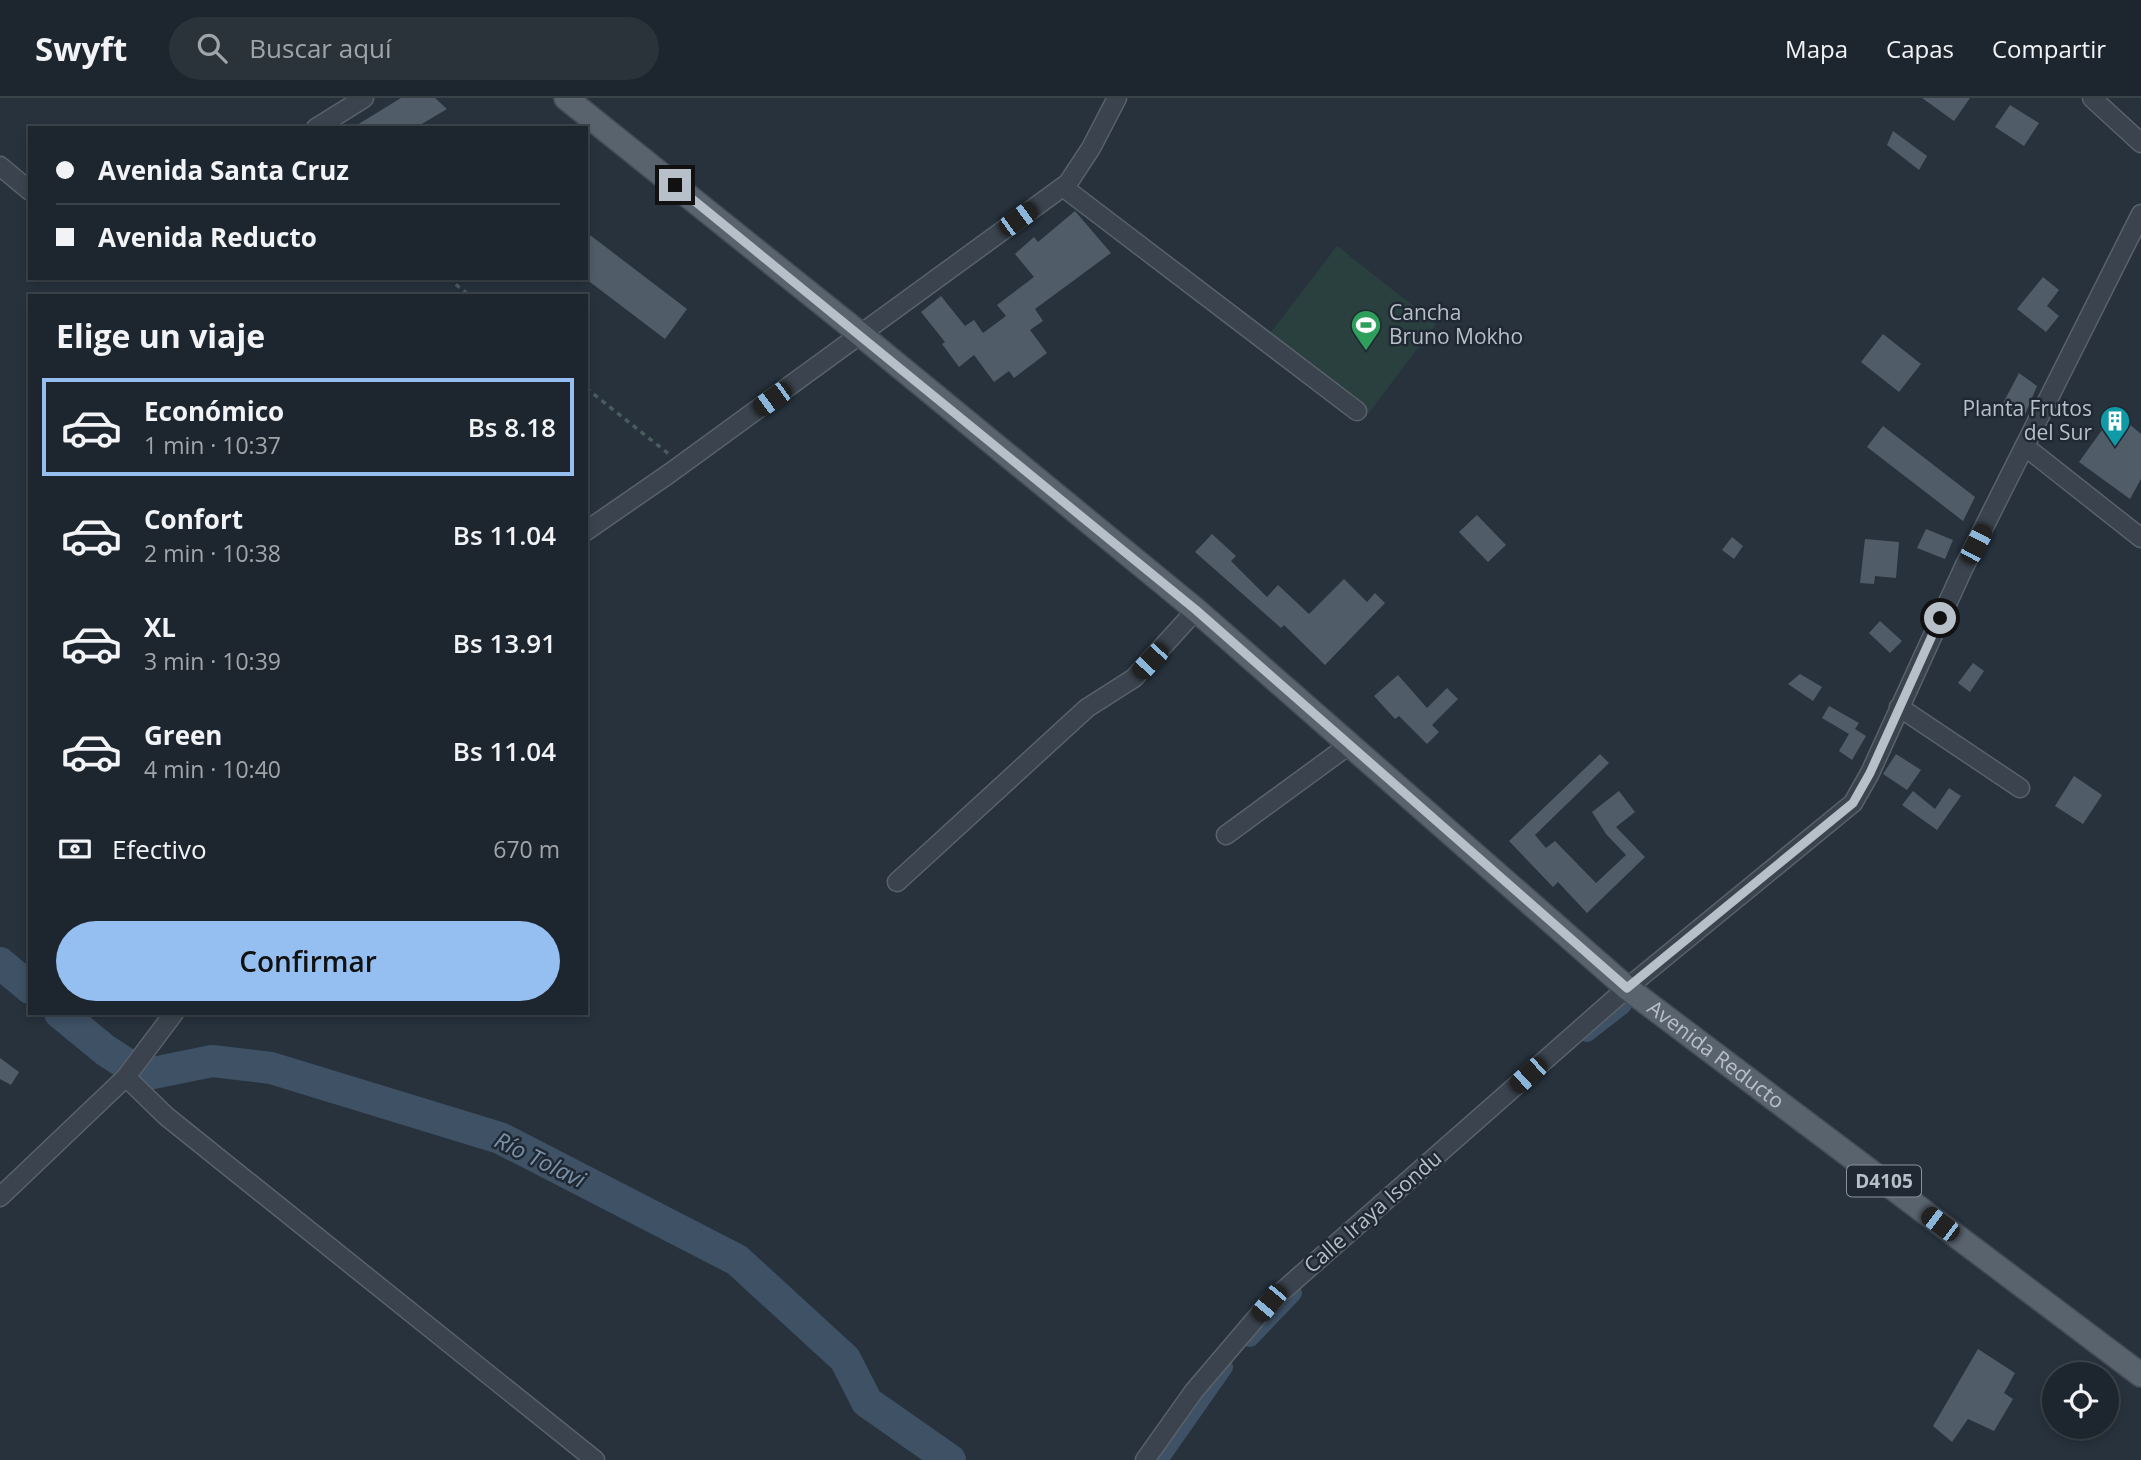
<!DOCTYPE html>
<html lang="es">
<head>
<meta charset="utf-8">
<style>
  :root { --surface:#1d262e; --page:#2a323a; --text:#f1f3f6; --muted:#a0a5aa; --line:#3b434a; --accent:#95bff0 }
  body { margin:0; font-family:"Open Sans",sans-serif; background:var(--page); color:var(--text); height:100vh; display:flex; flex-direction:column; font-size:26px; white-space:nowrap }
  * { box-sizing:border-box; margin:0 }
  p { font-size:23px; color:var(--muted) }
  .icon { flex:none; width:38px; height:38px; fill:none; stroke:currentColor; stroke-width:2; stroke-linecap:round; stroke-linejoin:round }
  .map { position:relative; flex:1; overflow:hidden }
  .drawer { position:absolute; left:28px; top:196px; width:560px; height:721px; display:flex; flex-direction:column; background:var(--surface); border-radius:0px; box-shadow:0 4px 10px #0003,0 0 0 2px var(--line) }
  .drawer>* { flex:none }
  .hud { position:absolute; left:28px; top:28px; width:560px; height:154px; border-radius:0px; box-shadow:0 4px 10px #0003,0 0 0 2px var(--line); display:grid; align-content:center; height:154px; padding:0 28px; background:var(--surface) }
  .fabs { position:absolute; left:2042px; top:1264px; display:grid; gap:14px }
  .fabs a { display:grid; place-items:center; width:77px; height:77px; border-radius:50%; background:var(--surface); box-shadow:0 4px 10px #0003,0 0 0 2px var(--line); font-size:35px }
  .end { position:absolute; width:32px; height:32px; margin:-16px; border:9px solid #b7bfc8; background:#111; box-shadow:0 0 0 4px #111 }
  .from { border-radius:50% }
  .car { position:absolute; width:21px; height:42px; margin:-21px -10px; border-radius:9px; box-shadow:0 0 5px 2px #0007; background:linear-gradient(#222 24%,#8ab4d8 0 40%,#222 0 76%,#8ab4d8 0 86%,#222 0) }
  .hud b { display:flex; align-items:center; gap:24px; height:66px; font-size:26px }
  .hud b+b { border-top:2px solid var(--line) }
  .hud i { width:18px; height:18px; background:var(--text) }
  ul { padding:0; list-style:none }
  li { display:flex; align-items:center; gap:21px; height:98px; margin:0 14px 10px; padding:0 14px; border:4px solid transparent; border-radius:0px }
  li div { flex:1 }
  li b { display:block; font-size:26px }
  li em { font-style:normal; font-weight:600 }
  li.current { border-color:var(--accent) }
  li>.icon { width:63px; height:63px; stroke-width:1.5 }
  h2 { padding:0 28px; font-size:32px; line-height:84px }
  .pay { display:flex; align-items:center; gap:18px; height:77px; padding:0 28px; font-size:26px }
  .pay p { margin-inline-start:auto }
  .action { display:flex; gap:14px; margin-top:auto; padding:14px 28px }
  .action a { flex:1; height:80px; border-radius:42px; background:var(--accent); color:#111; font-size:28px; font-weight:600; line-height:80px; text-align:center }
  header { display:flex; align-items:center; gap:42px; box-sizing:border-box; height:98px; padding:0 35px; background:var(--surface); border-bottom:2px solid var(--line) }
  header strong { font-size:33px }
  nav { display:flex; gap:38px; margin-inline-start:auto; font-size:24px }
  .search { width:490px; height:63px; background:var(--page); display:flex; align-items:center; gap:18px; box-sizing:border-box; padding:0 24px; border-radius:38px; color:var(--muted); font-size:26px }
  .map>svg:first-child { display:block }
  .green { fill:#2a403f }
  .lines { fill:none; stroke-linecap:round; stroke-linejoin:round }
  .canal { stroke:#3e5165; stroke-width:18 }
  .river { stroke:#3e5165; stroke-width:32 }
  .building { fill:#505d68 }
  .minor-casing { stroke:#59626b; stroke-width:21 }
  .major-casing { stroke:#444d57; stroke-width:26 }
  .path { stroke:#495c5d; stroke-width:3.5; stroke-dasharray:5 5; stroke-linecap:butt }
  .minor { stroke:#3b444e; stroke-width:18 }
  .major { stroke:#59636d; stroke-width:23 }
  .route { stroke:#b7bfc8; stroke-width:9 }
  .labels { text-anchor:middle; stroke-width:5; stroke-linejoin:round; paint-order:stroke }
  .shield { fill:#202933; stroke:#8a929b; stroke-width:2 }
  .shield-label { font-size:19px; font-weight:bold; fill:#b7bfc8 }
  .poi-label { font-size:21px; fill:#b7bfc8; stroke:#202933; text-anchor:start }
  .street-label { font-size:21px; fill:#b7bfc8; stroke:#202933 }
  .water-label { font-size:23px; font-style:italic; fill:#7a92a9; stroke:#202933 }
</style>
</head>
<body>
<header>
<strong>Swyft</strong>
<div class="search"><svg class="icon" aria-label="search" viewBox="0 0 24 24"><circle cx="10" cy="10" r="6"/><path d="M15 15l6 6"/></svg>Buscar aquí</div>
<nav><a>Mapa</a><a>Capas</a><a>Compartir</a></nav>
</header>
<div class="map">
<svg width="2141" height="1362" viewBox="0 0 2141 1362">
  <rect width="100%" height="100%" fill="#27323d"/>
  <path class="green" d="M 1337,148 L 1436,226 L 1368,316 L 1268,238 Z"/>
  <g class="lines">
    <path class="canal" d="M 1587,935 L 1623,907
      M 1250,1240 L 1293,1195
      M 1159,1362 L 1224,1269"/>
    <path class="river" d="M 0,865 L 30,890
      M 60,915 L 105,952 L 134,971 L 153,975 L 212,963 L 271,970 L 500,1040 L 737,1162 L 845,1261 L 867,1304 L 950,1362"/>
  </g>
  <path class="building" d="M 401,0 L 435,0 L 447,11 L 415,30 L 352,30 Z
    M 1922,0 L 1970,0 L 1954,23 Z
    M 2010,7 L 2039,25 L 2024,48 L 1995,29 Z
    M 1893,33 L 1927,58 L 1919,72 L 1887,47 Z
    M 1075,113 L 1111,155 L 1035,211 L 1043,223 L 1030,232 L 1047,255 L 1014,280 L 1009,273 L 994,284 L 974,257 L 959,269 L 942,246 L 945,244 L 921,214 L 941,198 L 965,228 L 974,222 L 983,235 L 1006,218 L 997,207 L 1034,179 L 1015,156 L 1034,139 L 1038,144 Z
    M 586,134 L 687,211 L 665,241 L 586,181 Z
    M 2043,179 L 2059,192 L 2047,208 L 2059,218 L 2046,234 L 2017,211 Z
    M 1883,236 L 1921,266 L 1899,294 L 1861,264 Z
    M 2019,275 L 2037,288 L 2024,319 L 2002,307 Z
    M 2115,314 L 2141,336 L 2141,381 L 2130,401 L 2079,364 Z
    M 1883,328 L 1975,399 L 1963,423 L 1867,349 Z
    M 1477,417 L 1506,447 L 1488,464 L 1459,434 Z
    M 1926,431 L 1953,442 L 1945,461 L 1917,450 Z
    M 1212,436 L 1236,458 L 1231,463 L 1267,499 L 1278,487 L 1309,516 L 1344,481 L 1367,504 L 1375,495 L 1385,505 L 1325,567 L 1284,527 L 1281,530 L 1195,454 Z
    M 1732,439 L 1743,448 L 1734,461 L 1722,452 Z
    M 1865,441 L 1899,444 L 1896,480 L 1875,478 L 1874,486 L 1860,485 Z
    M 1880,523 L 1902,543 L 1890,555 L 1869,535 Z
    M 1973,565 L 1984,573 L 1970,594 L 1958,585 Z
    M 1800,576 L 1822,589 L 1813,603 L 1788,586 Z
    M 1398,577 L 1427,610 L 1447,590 L 1458,601 L 1432,627 L 1439,634 L 1427,646 L 1399,618 L 1395,621 L 1374,598 Z
    M 1829,608 L 1859,625 L 1855,631 L 1866,638 L 1852,662 L 1839,653 L 1849,636 L 1822,620 Z
    M 1600,656 L 1609,665 L 1535,737 L 1546,750 L 1555,743 L 1596,785 L 1626,757 L 1606,736 L 1592,714 L 1619,693 L 1635,714 L 1616,729 L 1645,759 L 1587,815 L 1558,784 L 1553,789 L 1509,743 Z
    M 1896,656 L 1921,672 L 1907,692 L 1883,676 Z
    M 2074,678 L 2102,697 L 2083,726 L 2055,708 Z
    M 1949,690 L 1961,698 L 1937,732 L 1902,707 L 1913,693 L 1935,711 Z
    M 0,960 L 19,974 L 11,987 L 0,981 Z
    M 1978,1251 L 2015,1275 L 2004,1295 L 2013,1301 L 1994,1333 L 1968,1321 L 1952,1344 L 1933,1328 Z"/>
  <g class="lines">
    <g class="minor-casing">
      <path id="minor" d="M 2092,0 L 2141,45
        M 316,30 L 364,0
        M 0,68 L 30,93
        M 1063,89 L 1357,313
        M 2027,350 L 2141,440
        M 586,433 L 670,375 L 1068,85 L 1091,50 L 1117,0
        M 1899,609 L 2020,690
        M 1226,737 L 1349,647
        M 897,784 L 1087,610 L 1134,580 L 1196,512
        M 126,979 L 166,1018 L 595,1362
        M 0,1099 L 126,979 L 174,915
        M 1145,1362 L 1194,1293 L 1269,1205 L 1627,890 L 1853,705 L 1870,675 L 1964,469 L 2141,116"/>
    </g>
    <g class="major-casing">
      <g id="major">
        <path id="s1" d="M 566,0 L 849,227 L 1196,512 L 1627,890 L 2141,1277"/>
      </g>
    </g>
    <path class="path" d="M 448,180 L 470,198
      M 586,290 L 670,357"/>
    <use href="#minor" class="minor"/>
    <use href="#major" class="major"/>
  </g>
  <g class="lines">
    <path class="route" d="M 675,87 L 1196,512 L 1627,890 L 1853,705 L 1870,675 L 1940,520"/>
  </g>
  <defs>
    <g id="stadium-pin" transform="scale(1.575)"><path d="M0 17L-7.5 6A9.5 9.5 0 1 1 7.5 6Z" fill="#2e9e5b" stroke="#202933"/><path d="M0-5a6.5 5 0 1 0 0 10a6.5 5 0 1 0 0-10ZM-3.5-1.8h7v3.6h-7Z" fill="#fff"/></g>
    <g id="building-pin" transform="scale(1.575)"><path d="M0 17L-7.5 6A9.5 9.5 0 1 1 7.5 6Z" fill="#0f9aa8" stroke="#202933"/><path d="M-4-6H4V6H1V3H-1V6H-4ZM-2.5-4.3h1.7v1.8h-1.7ZM.8-4.3h1.7v1.8H.8ZM-2.5-1h1.7V.8h-1.7ZM.8-1h1.7V.8H.8Z" fill="#fff"/></g>
  </defs>
  <g fill-rule="evenodd">
    <use href="#stadium-pin" x="1366" y="227"/>
    <use href="#building-pin" x="2115" y="323"/>
  </g>
  <g class="labels">
    <rect class="shield" x="1847" y="1067.5" width="74" height="31" rx="5"/>
    <g class="shield-label">
      <text x="1884" y="1090">D4105</text>
    </g>
    <g class="poi-label">
      <text x="1389" y="222">Cancha<tspan x="1389" dy="24">Bruno Mokho</tspan></text>
      <text x="2092" y="318" text-anchor="end">Planta Frutos<tspan x="2092" dy="24">del Sur</tspan></text>
    </g>
    <g class="street-label">
      <text dy="7" stroke="none"><textPath href="#s1" startOffset="1496">Avenida Reducto</textPath></text>
      <text transform="translate(1373 1114) rotate(-41)" y="7">Calle Iraya Isondu</text>
    </g>
    <g class="water-label">
      <text transform="translate(540 1062) rotate(26)" y="8">Río Tolavi</text>
    </g>
  </g>
</svg>
<div class="fabs">
<a><svg class="icon" aria-label="locate" viewBox="0 0 24 24"><circle cx="12" cy="12" r="6"/><path d="M12 2v4M12 18v4M2 12h4M18 12h4"/></svg></a>
</div>
<i class="end from" style="left:1940px;top:520px"></i>
<i class="end" style="left:675px;top:87px"></i>
<i class="car" style="left:1018px;top:121px;rotate:54deg"></i>
<i class="car" style="left:772px;top:301px;rotate:234deg"></i>
<i class="car" style="left:1976px;top:446px;rotate:28deg"></i>
<i class="car" style="left:1150px;top:563px;rotate:223deg"></i>
<i class="car" style="left:1528px;top:977px;rotate:228deg"></i>
<i class="car" style="left:1940px;top:1126px;rotate:307deg"></i>
<i class="car" style="left:1269px;top:1205px;rotate:220deg"></i>
<div class="hud">
<b><i class="from"></i>Avenida Santa Cruz</b>
<b><i></i>Avenida Reducto</b>
</div>
<section class="drawer">
<h2>Elige un viaje</h2>
<ul>
<li class="current"><svg class="icon" aria-label="car" viewBox="0 0 24 24"><path d="M5 17H2v-5l4-1 3-4h7l3 4 3 1v5h-3M9 17h6M6 11h13"/><circle cx="7" cy="17" r="2"/><circle cx="17" cy="17" r="2"/></svg><div><b>Económico</b><p>1 min · 10:37</p></div><em>Bs 8.18</em></li>
<li><svg class="icon" aria-label="car" viewBox="0 0 24 24"><path d="M5 17H2v-5l4-1 3-4h7l3 4 3 1v5h-3M9 17h6M6 11h13"/><circle cx="7" cy="17" r="2"/><circle cx="17" cy="17" r="2"/></svg><div><b>Confort</b><p>2 min · 10:38</p></div><em>Bs 11.04</em></li>
<li><svg class="icon" aria-label="car" viewBox="0 0 24 24"><path d="M5 17H2v-5l4-1 3-4h7l3 4 3 1v5h-3M9 17h6M6 11h13"/><circle cx="7" cy="17" r="2"/><circle cx="17" cy="17" r="2"/></svg><div><b>XL</b><p>3 min · 10:39</p></div><em>Bs 13.91</em></li>
<li><svg class="icon" aria-label="car" viewBox="0 0 24 24"><path d="M5 17H2v-5l4-1 3-4h7l3 4 3 1v5h-3M9 17h6M6 11h13"/><circle cx="7" cy="17" r="2"/><circle cx="17" cy="17" r="2"/></svg><div><b>Green</b><p>4 min · 10:40</p></div><em>Bs 11.04</em></li>
</ul>
<div class="pay"><svg class="icon" aria-label="cash" viewBox="0 0 24 24"><path d="M3 7h18v10H3z"/><circle cx="12" cy="12" r="2"/></svg>Efectivo<p>670 m</p></div>
<div class="action"><a>Confirmar</a></div>
</section>
</div>
</body>
</html>
